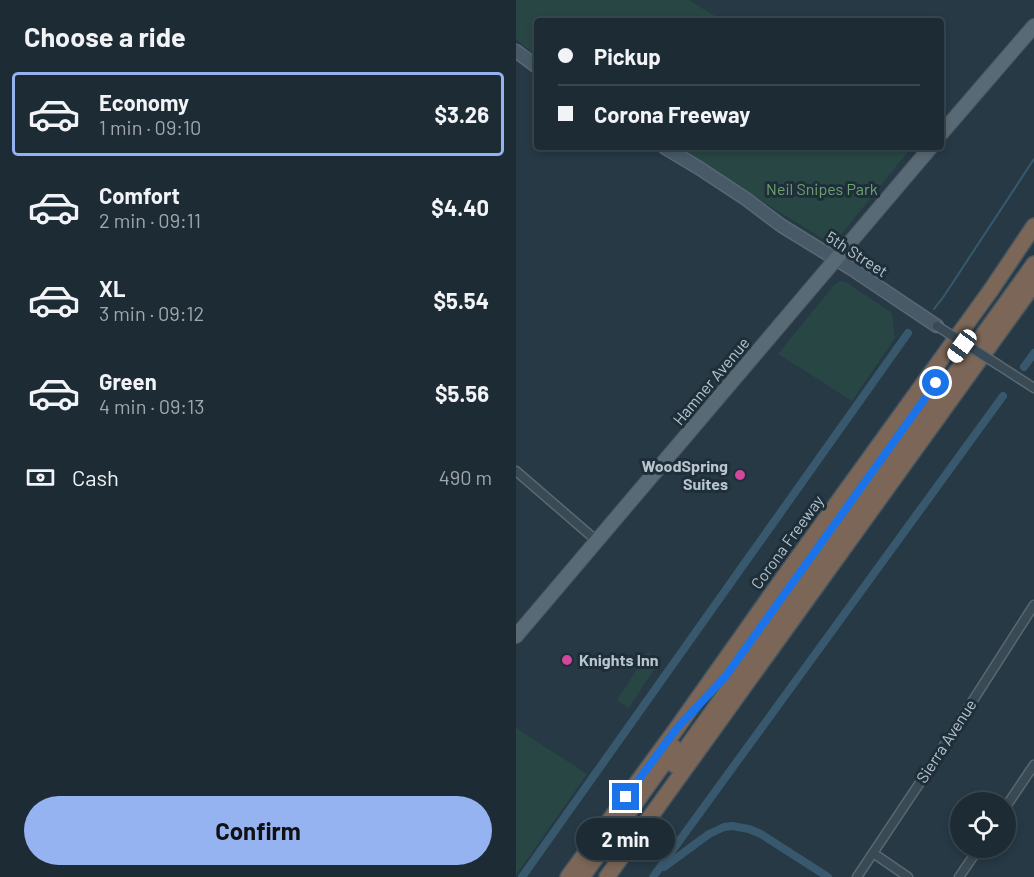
<!DOCTYPE html>
<html lang="en">
<head>
<meta charset="utf-8">
<style>
  :root { --surface:#1c2b34; --page:#293740; --text:#f1f3f6; --muted:#a0a7ac; --line:#3a474f; --accent:#95b2f1 }
  body { margin:0; font-family:Barlow,sans-serif; background:var(--page); color:var(--text); height:100vh; display:flex; flex-direction:column; font-size:22px; white-space:nowrap }
  * { box-sizing:border-box; margin:0 }
  p { font-size:20px; color:var(--muted) }
  .icon { flex:none; width:33px; height:33px; fill:none; stroke:currentColor; stroke-width:2; stroke-linecap:round; stroke-linejoin:round }
  .map { position:relative; flex:1; overflow:hidden }
  .sheet { display:flex; flex-direction:column; background:var(--surface); width:516px }
  .sheet>* { flex:none }
  .guide { position:absolute; left:18px; top:18px; width:410px; height:132px; border-radius:6px; box-shadow:0 3px 9px #0003,0 0 0 2px var(--line); display:grid; align-content:center; height:132px; padding:0 24px; background:var(--surface) }
  .tools { position:absolute; left:434px; top:792px; display:grid; gap:12px }
  .tools a { display:grid; place-items:center; width:66px; height:66px; border-radius:50%; background:var(--surface); box-shadow:0 3px 9px #0003,0 0 0 2px var(--line); font-size:30px }
  .end { position:absolute; width:27px; height:27px; margin:-14px; border:8px solid #1a73e8; background:#fff; box-shadow:0 0 0 3px #fff }
  .from { border-radius:50% }
  .bubble { position:absolute; height:42px; border-radius:21px; background:var(--surface); box-shadow:0 3px 9px #0003,0 0 0 2px var(--line); font-size:20px; font-weight:700; line-height:42px; text-align:center }
  .car { position:absolute; width:18px; height:36px; margin:-18px -9px; border-radius:8px; box-shadow:0 0 4px 2px #0007; background:linear-gradient(#fff 24%,#345 0 40%,#fff 0 76%,#345 0 86%,#fff 0) }
  .guide b { display:flex; align-items:center; gap:21px; height:57px; font-size:22px }
  .guide b+b { border-top:2px solid var(--line) }
  .guide i { width:15px; height:15px; background:var(--text) }
  ul { padding:0; list-style:none }
  li { display:flex; align-items:center; gap:18px; height:84px; margin:0 12px 9px; padding:0 12px; border:3px solid transparent; border-radius:6px }
  li div { flex:1 }
  li b { display:block; font-size:22px }
  li em { font-style:normal; font-weight:700 }
  li.selected { border-color:var(--accent) }
  li>.icon { width:54px; height:54px; stroke-width:1.5 }
  h2 { padding:0 24px; font-size:27px; line-height:72px }
  .pay { display:flex; align-items:center; gap:15px; height:66px; padding:0 24px; font-size:22px }
  .pay p { margin-inline-start:auto }
  .primary-button { display:flex; gap:12px; margin-top:auto; padding:12px 24px }
  .primary-button a { flex:1; height:69px; border-radius:36px; background:var(--accent); color:#111; font-size:24px; font-weight:700; line-height:69px; text-align:center }
  main { display:flex; flex:1; min-height:0 }
  .map>svg:first-child { display:block }
  .green { fill:#284644 }
  .lines { fill:none; stroke-linecap:round; stroke-linejoin:round }
  .stream { stroke:#38596d; stroke-width:2 }
  .canal { stroke:#38596d; stroke-width:8 }
  .street-casing { stroke:#596872; stroke-width:11 }
  .secondary-casing { stroke:#596872; stroke-width:15 }
  .primary-casing { stroke:#475661; stroke-width:16 }
  .highway-casing { stroke:#45555f; stroke-width:18 }
  .street { stroke:#3a4a55; stroke-width:8 }
  .secondary { stroke:#485a68; stroke-width:12 }
  .primary { stroke:#586a75; stroke-width:14 }
  .highway { stroke:#7b6657; stroke-width:15 }
  .street-bridge-casing { stroke:#596872; stroke-width:11; stroke-linecap:butt }
  .street-bridge { stroke:#3a4a55; stroke-width:8 }
  .route { stroke:#1a73e8; stroke-width:8 }
  .hotel-dot { fill:#d1479c; stroke:#1f2f3a; stroke-width:2 }
  .labels { text-anchor:middle; stroke-width:6; stroke-linejoin:round; paint-order:stroke }
  .park-label { font-size:16px; fill:#6ea070; stroke:#1f2f3a }
  .street-label { font-size:16px; fill:#b8c5ce; stroke:#1f2f3a }
  .poi-label { font-size:16px; font-weight:bold; fill:#b8c5ce; stroke:#1f2f3a; text-anchor:end }
</style>
</head>
<body>
<main>
<section class="sheet">
<h2>Choose a ride</h2>
<ul>
<li class="selected"><svg class="icon" aria-label="car" viewBox="0 0 24 24"><path d="M5 17H2v-5l4-1 3-4h7l3 4 3 1v5h-3M9 17h6M6 11h13"/><circle cx="7" cy="17" r="2"/><circle cx="17" cy="17" r="2"/></svg><div><b>Economy</b><p>1 min · 09:10</p></div><em>$3.26</em></li>
<li><svg class="icon" aria-label="car" viewBox="0 0 24 24"><path d="M5 17H2v-5l4-1 3-4h7l3 4 3 1v5h-3M9 17h6M6 11h13"/><circle cx="7" cy="17" r="2"/><circle cx="17" cy="17" r="2"/></svg><div><b>Comfort</b><p>2 min · 09:11</p></div><em>$4.40</em></li>
<li><svg class="icon" aria-label="car" viewBox="0 0 24 24"><path d="M5 17H2v-5l4-1 3-4h7l3 4 3 1v5h-3M9 17h6M6 11h13"/><circle cx="7" cy="17" r="2"/><circle cx="17" cy="17" r="2"/></svg><div><b>XL</b><p>3 min · 09:12</p></div><em>$5.54</em></li>
<li><svg class="icon" aria-label="car" viewBox="0 0 24 24"><path d="M5 17H2v-5l4-1 3-4h7l3 4 3 1v5h-3M9 17h6M6 11h13"/><circle cx="7" cy="17" r="2"/><circle cx="17" cy="17" r="2"/></svg><div><b>Green</b><p>4 min · 09:13</p></div><em>$5.56</em></li>
</ul>
<div class="pay"><svg class="icon" aria-label="cash" viewBox="0 0 24 24"><path d="M3 7h18v10H3z"/><circle cx="12" cy="12" r="2"/></svg>Cash<p>490 m</p></div>
<div class="primary-button"><a>Confirm</a></div>
</section>
<div class="map">
<svg width="518" height="877" viewBox="0 0 518 877">
  <rect width="100%" height="100%" fill="#263945"/>
  <path class="green" d="M 0,0 L 173,0 L 207,21 L 21,21 L 21,57 L 0,39 Z
    M 158,147 L 396,147 L 323,237 L 309,240 Z
    M 325,281 L 330,282 L 376,313 L 379,338 L 336,401 L 262,354 L 318,285 L 322,282 Z
    M 132,652 L 144,660 L 113,708 L 101,700 Z
    M 0,728 L 71,774 L 0,875 Z"/>
  <g class="lines">
    <path class="stream" d="M 418,309 L 428,296 L 518,159"/>
    <path class="canal" d="M 508,367 L 518,353
      M 148,867 L 193,834 L 208,827 L 216,826 L 233,829 L 245,834 L 312,877
      M 6,877 L 392,333
      M 137,877 L 487,396"/>
    <g class="street-casing">
      <path id="street" d="M 484,366 L 518,388
        M 0,471 L 81,541
        M 489,808 L 518,765
        M 357,853 L 392,877
        M 341,877 L 415,766 L 518,605
        M 443,877 L 463,848"/>
    </g>
    <g class="secondary-casing">
      <path id="secondary" d="M 0,51 L 21,67
        M 148,147 L 183,168 L 230,199 L 266,226 L 336,269 L 421,326"/>
    </g>
    <g class="primary-casing">
      <path id="primary" d="M 424,135 L 518,26
        M 0,636 L 415,147"/>
    </g>
    <g class="highway-casing">
      <path id="highway" d="M 228,650 L 291,562
        M 158,765 L 518,264
        M 52,877 L 161,728 L 267,578 L 475,290 L 518,226
        M 66,877 L 159,748
        M 91,877 L 518,284"/>
    </g>
    <use href="#street" class="street"/>
    <use href="#secondary" class="secondary"/>
    <use href="#primary" class="primary"/>
    <use href="#highway" class="highway"/>
    <g class="street-bridge-casing">
      <path id="street-bridge" d="M 421,326 L 484,366"/>
    </g>
    <use href="#street-bridge" class="street-bridge"/>
  </g>
  <g class="lines">
    <path class="route" d="M 110,797 L 161,728 L 209,677 L 420,383"/>
  </g>
  <g class="hotel-dot">
    <circle cx="224" cy="475" r="6"/>
    <circle cx="51" cy="660" r="6"/>
  </g>
  <g class="labels">
    <g class="park-label">
      <text x="306" y="195">Neil Snipes Park</text>
    </g>
    <g class="street-label">
      <text transform="translate(341 254) rotate(33)" y="6">5th Street</text>
      <text transform="translate(195 381) rotate(-50)" y="6">Hamner Avenue</text>
      <text transform="translate(271 542) rotate(-54)" y="6">Corona Freeway</text>
      <text transform="translate(430 741) rotate(-57)" y="6">Sierra Avenue</text>
    </g>
    <g class="poi-label">
      <text x="212" y="472">WoodSpring<tspan x="212" dy="18">Suites</tspan></text>
      <text x="63" y="666" text-anchor="start">Knights Inn</text>
    </g>
  </g>
</svg>
<div class="tools">
<a><svg class="icon" aria-label="locate" viewBox="0 0 24 24"><circle cx="12" cy="12" r="6"/><path d="M12 2v4M12 18v4M2 12h4M18 12h4"/></svg></a>
</div>
<i class="end from" style="left:420px;top:383px"></i>
<i class="end" style="left:110px;top:797px"></i>
<div class="bubble" style="left:60px;top:818px;width:99px">2 min</div>
<i class="car" style="left:446px;top:346px;rotate:216deg"></i>
<div class="guide">
<b><i class="from"></i>Pickup</b>
<b><i></i>Corona Freeway</b>
</div>
</div>
</main>
</body>
</html>
